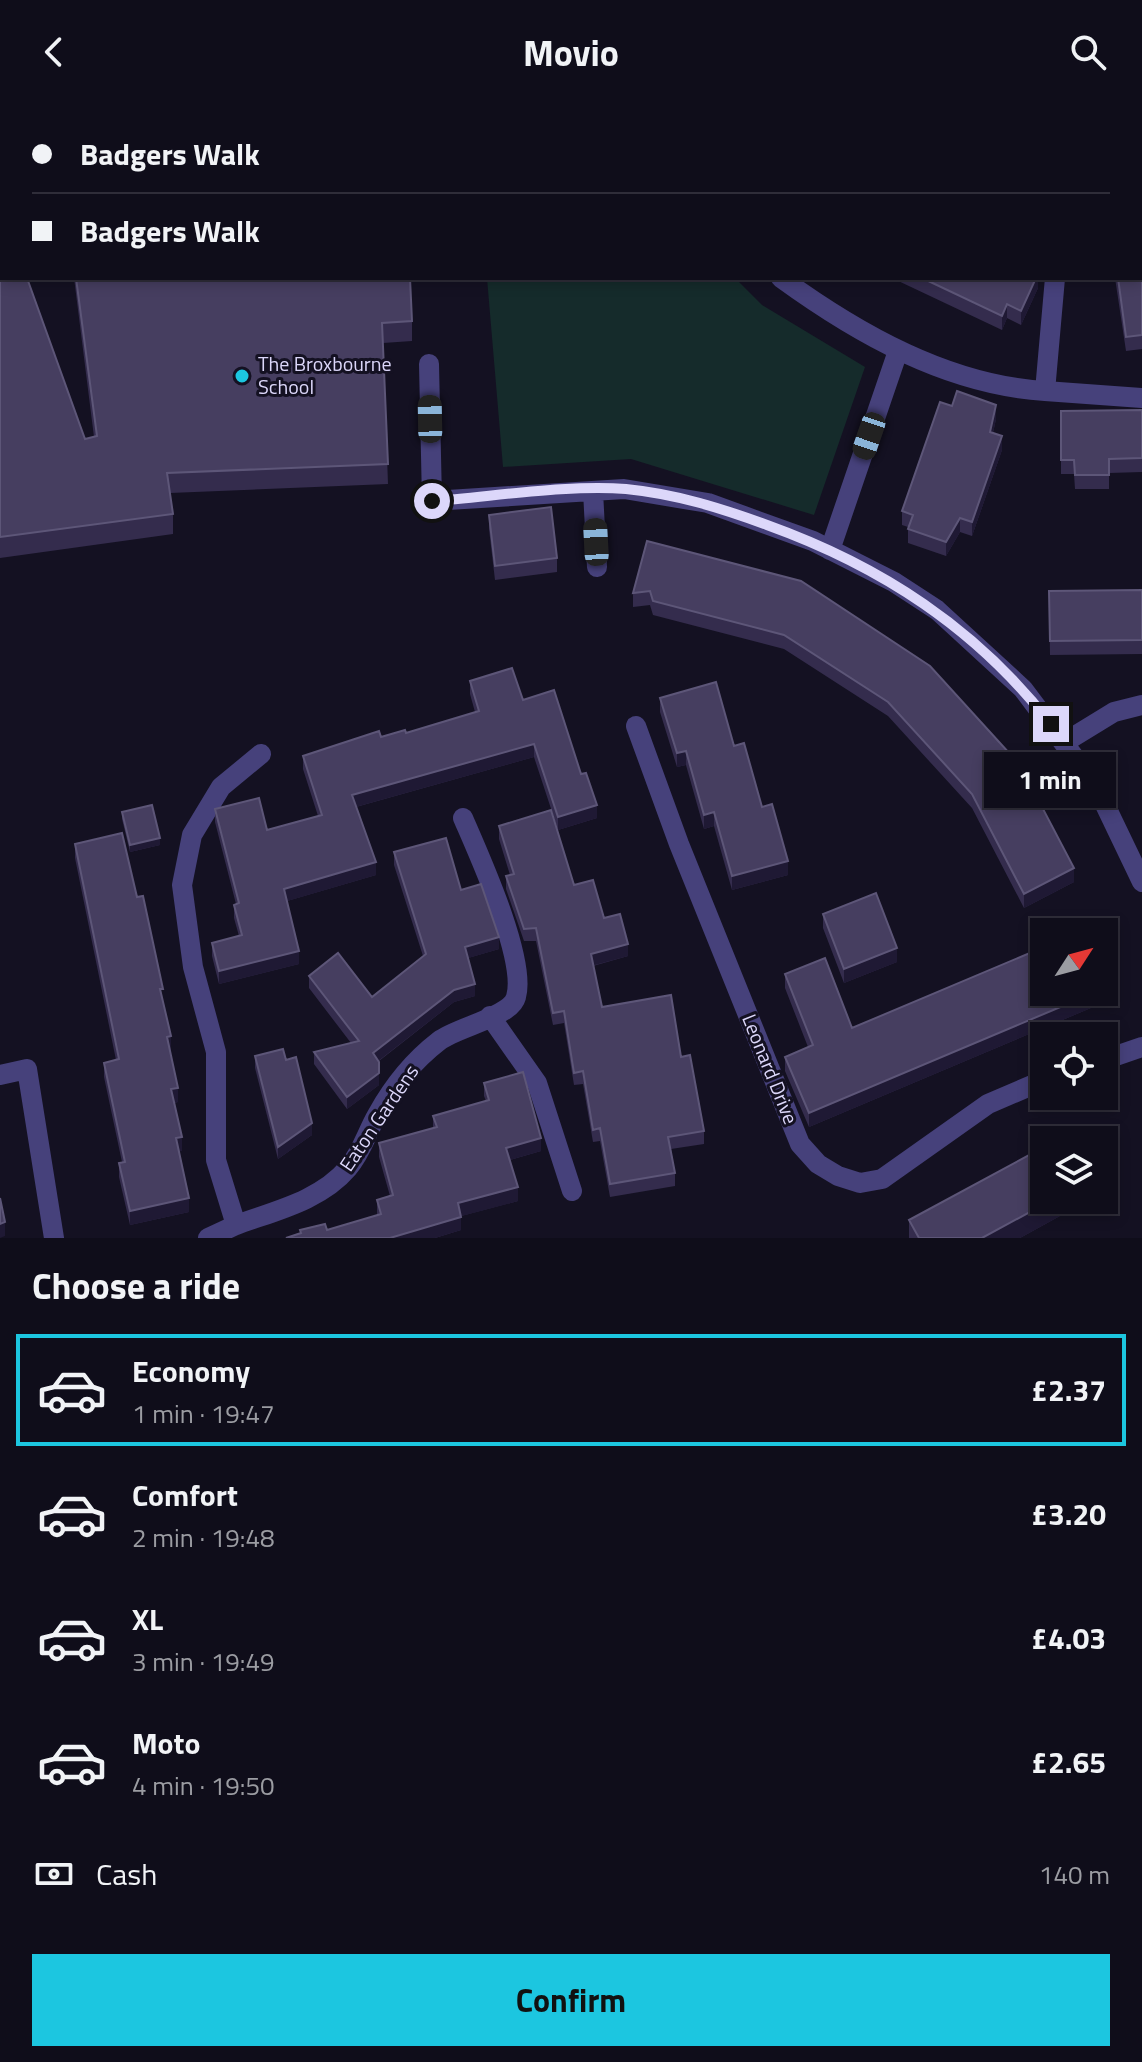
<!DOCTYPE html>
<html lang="en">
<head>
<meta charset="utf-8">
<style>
  :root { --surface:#0f0d1a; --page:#1d1b27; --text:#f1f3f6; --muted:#9b9ca2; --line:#2f2d39; --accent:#1cc6e0 }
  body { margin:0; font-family:"Titillium Web",sans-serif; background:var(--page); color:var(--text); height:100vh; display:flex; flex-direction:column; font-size:30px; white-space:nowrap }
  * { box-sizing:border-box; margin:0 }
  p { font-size:26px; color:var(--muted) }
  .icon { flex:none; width:44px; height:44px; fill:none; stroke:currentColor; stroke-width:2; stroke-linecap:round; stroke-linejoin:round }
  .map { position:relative; height:1134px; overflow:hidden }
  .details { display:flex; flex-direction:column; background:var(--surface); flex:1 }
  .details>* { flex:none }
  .guide { position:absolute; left:0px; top:0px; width:1142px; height:176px; box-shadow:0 4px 12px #0003,0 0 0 2px var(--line); display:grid; align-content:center; height:176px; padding:0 32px; background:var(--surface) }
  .needle { width:52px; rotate:54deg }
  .buttons { position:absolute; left:1030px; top:814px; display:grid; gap:16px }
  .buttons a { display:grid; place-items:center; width:88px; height:88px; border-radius:0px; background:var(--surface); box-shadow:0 4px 12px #0003,0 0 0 2px var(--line); font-size:40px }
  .end { position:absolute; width:36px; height:36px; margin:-18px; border:10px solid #dcd7fa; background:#111; box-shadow:0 0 0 4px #111 }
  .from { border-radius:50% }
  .bubble { position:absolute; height:56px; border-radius:0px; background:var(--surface); box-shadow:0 4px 12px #0003,0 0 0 2px var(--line); font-size:26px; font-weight:700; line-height:56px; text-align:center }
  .car { position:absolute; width:24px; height:48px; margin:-24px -12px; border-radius:10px; box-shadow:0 0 6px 2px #0007; background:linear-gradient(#222 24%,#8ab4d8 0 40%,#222 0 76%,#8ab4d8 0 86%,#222 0) }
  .guide b { display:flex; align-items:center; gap:28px; height:76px; font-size:30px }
  .guide b+b { border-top:2px solid var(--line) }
  .guide i { width:20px; height:20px; background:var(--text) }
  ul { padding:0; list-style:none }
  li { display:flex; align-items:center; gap:24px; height:112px; margin:0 16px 12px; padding:0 16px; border:4px solid transparent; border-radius:0px }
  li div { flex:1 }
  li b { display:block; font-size:30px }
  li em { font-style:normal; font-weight:700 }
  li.on { border-color:var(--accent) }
  li>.icon { width:72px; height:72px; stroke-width:1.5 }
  h2 { padding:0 32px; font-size:36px; line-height:96px }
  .pay { display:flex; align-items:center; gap:20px; height:88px; padding:0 32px; font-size:30px }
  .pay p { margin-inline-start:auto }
  .action { display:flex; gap:16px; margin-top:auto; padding:16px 32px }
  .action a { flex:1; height:92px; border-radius:0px; background:var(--accent); color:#111; font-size:32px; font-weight:700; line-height:92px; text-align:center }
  header { display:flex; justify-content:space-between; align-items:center; height:104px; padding:0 32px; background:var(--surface); font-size:36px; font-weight:700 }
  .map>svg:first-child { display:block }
  .green { fill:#152b2b }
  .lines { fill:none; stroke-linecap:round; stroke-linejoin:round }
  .minor { stroke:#46417b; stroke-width:20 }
  .wall { fill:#342c4d }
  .shaded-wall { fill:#1f1934 }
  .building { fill:#463e60; stroke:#5d5678; stroke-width:2 }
  .route { stroke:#dcd7fa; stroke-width:10 }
  .poi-dot { fill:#1cc6e0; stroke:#141122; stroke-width:3 }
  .labels { text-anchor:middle; stroke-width:6; stroke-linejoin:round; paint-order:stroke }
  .poi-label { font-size:20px; fill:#dcd7fa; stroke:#141122; text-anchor:start }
  .street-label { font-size:20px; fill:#dcd7fa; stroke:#141122 }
</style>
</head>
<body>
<header><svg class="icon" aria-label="back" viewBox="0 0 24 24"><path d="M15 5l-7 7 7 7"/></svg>Movio<svg class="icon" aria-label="search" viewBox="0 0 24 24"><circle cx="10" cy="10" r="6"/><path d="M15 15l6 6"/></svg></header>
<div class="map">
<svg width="1142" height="1134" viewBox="0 0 1142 1134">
  <rect width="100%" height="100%" fill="#141122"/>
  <path class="green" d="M 487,174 L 735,174 L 762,201 L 865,263 L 814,411 L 631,355 L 503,363 Z"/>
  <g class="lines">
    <path class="minor" d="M 635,0 L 636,2
      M 1034,0 L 1035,2
      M 781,174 C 858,230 948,281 1045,287
      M 1055,174 L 1045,287 L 1142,294
      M 429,260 L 432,397 L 624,385 L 708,399 L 813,437 L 894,478 L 937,506 L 1023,585 L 1096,682 L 1142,778
      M 593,387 L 597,463
      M 830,446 L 898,247
      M 636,622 L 679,740 L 800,1040 L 818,1060 L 838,1072 L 860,1079 L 882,1075 L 988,1000 L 1044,976
      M 1065,638 L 1114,608 L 1142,601
      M 490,912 L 537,979 L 572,1087
      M 1104,956 L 1142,943
      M 0,971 L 27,965 L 54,1134
      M 236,1121 C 274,1107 320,1097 348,1064 C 362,1048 367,1028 377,1011 C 393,982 413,957 439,937 C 457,923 511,913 516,893 C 527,856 479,751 463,714
      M 208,1134 L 236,1121 L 216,1056 L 216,948 L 193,863 L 182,781 L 192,731 L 221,683 L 261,650"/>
  </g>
  <path class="wall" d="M 960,0 L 992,0 L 994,2 L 962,2 Z
    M 1097,0 L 1142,0 L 1142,245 L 1126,247 L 1115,174 L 1140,174 L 1140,2 L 1098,2 Z
    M 0,99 L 85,335 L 94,333 L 74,174 L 174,174 L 174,177 L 412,217 L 412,237 L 383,239 L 388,380 L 170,389 L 173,410 L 173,430 L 0,454 Z
    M 892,174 L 1038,174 L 1038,184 L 1021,221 L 1007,214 L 1002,226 Z
    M 1142,306 L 1142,368 L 1109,369 L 1109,385 L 1075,385 L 1074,370 L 1061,370 L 1061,307 Z
    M 996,315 L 993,329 L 1002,346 L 972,432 L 960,428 L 946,452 L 908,439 L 908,423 L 902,421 L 902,407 Z
    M 489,411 L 557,454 L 557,468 L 495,476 L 489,425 Z
    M 647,437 L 801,477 L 1074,778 L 1024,804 L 972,704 L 888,612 L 784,545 L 653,511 L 650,501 L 633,503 L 633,489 Z
    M 1142,486 L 1142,550 L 1050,551 L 1049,487 Z
    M 470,577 L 523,596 L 581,670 L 597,714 L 558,726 L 534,653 L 356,703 L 376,771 L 287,797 L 299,860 L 219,880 L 212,852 L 212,839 L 239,832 L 234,814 L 234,801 L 236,800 L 215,718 L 215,705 L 267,726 L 318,712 L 303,665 L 303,652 L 406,629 L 475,608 L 470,590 Z
    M 660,594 L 734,642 L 762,703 L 788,771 L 732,786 L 714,722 L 704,725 L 686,661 L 677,663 L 660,608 Z
    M 122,708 L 160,741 L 130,748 L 122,715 Z
    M 499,722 L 574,781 L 604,814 L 628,852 L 593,862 L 602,903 L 681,953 L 704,1027 L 704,1040 L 671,1045 L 675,1069 L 675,1082 L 610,1093 L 600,1037 L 593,1038 L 583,980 L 574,981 L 564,919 L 553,921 L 536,837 L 524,837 L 506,785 L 506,772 L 510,771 L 499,735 Z
    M 75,740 L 163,897 L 178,998 L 174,999 L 182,1047 L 179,1047 L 189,1108 L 130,1121 L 119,1073 L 119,1059 L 122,1058 L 104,973 L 104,959 L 116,956 L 75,754 Z
    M 394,748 L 461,786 L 499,845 L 468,854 L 475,892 L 454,898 L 379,957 L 379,981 L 347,1005 L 314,960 L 314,948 L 351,939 L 309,884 L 309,872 L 372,893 L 423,852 L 394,761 Z
    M 823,810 L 897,858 L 844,879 L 823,824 Z
    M 785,870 L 852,924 L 1098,888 L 1098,901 L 809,1023 L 785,967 L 785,953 L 808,943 L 785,884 Z
    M 255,952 L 312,1031 L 278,1055 L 255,964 Z
    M 484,979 L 541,1047 L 510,1056 L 518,1097 L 461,1112 L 461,1126 L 435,1134 L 286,1134 L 300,1130 L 300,1126 L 327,1126 L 377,1111 L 377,1096 L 390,1092 L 379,1053 L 379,1039 L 433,1024 L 433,1012 L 486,997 L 484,992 Z
    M 1069,1096 L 1069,1107 L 1020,1134 L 909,1134 L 909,1116 Z"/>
  <path class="shaded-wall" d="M 1036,174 L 1038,174 L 1038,184 L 1021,221 L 1021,207 Z
    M 1007,200 L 1007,214 L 1002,226 L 1002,212 Z
    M 996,301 L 996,315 L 990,342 L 990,328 Z
    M 1002,332 L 1002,346 L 972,432 L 972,418 Z
    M 960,414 L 960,428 L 946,452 L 946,438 Z
    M 534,640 L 534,653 L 352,704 L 352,691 Z
    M 686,647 L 686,661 L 677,663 L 677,649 Z
    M 597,701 L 597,714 L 558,726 L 558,713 Z
    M 714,708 L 714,722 L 704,725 L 704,711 Z
    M 160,734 L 160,741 L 130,748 L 130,741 Z
    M 788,757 L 788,771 L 732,786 L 732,772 Z
    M 376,758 L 376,771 L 284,798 L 284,785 Z
    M 1074,764 L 1074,778 L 1024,804 L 1024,790 Z
    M 499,833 L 499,845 L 465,855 L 465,843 Z
    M 628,840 L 628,852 L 591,862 L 591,850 Z
    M 897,844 L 897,858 L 844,879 L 844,865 Z
    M 299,847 L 299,860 L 219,880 L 219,867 Z
    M 475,880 L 475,892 L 454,898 L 373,961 L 373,949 L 454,886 Z
    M 1096,888 L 1098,888 L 1098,901 L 809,1023 L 809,1009 Z
    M 171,932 L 171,946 L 167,947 L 167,933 Z
    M 379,969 L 379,981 L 347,1005 L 347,993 Z
    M 178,984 L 178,998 L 171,999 L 171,985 Z
    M 312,1019 L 312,1031 L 278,1055 L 278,1043 Z
    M 182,1033 L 182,1047 L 176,1048 L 176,1034 Z
    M 541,1034 L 541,1047 L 506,1057 L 506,1044 Z
    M 518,1083 L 518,1097 L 458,1113 L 458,1099 Z
    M 189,1094 L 189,1108 L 130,1121 L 130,1107 Z
    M 1052,1096 L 1069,1096 L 1069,1107 L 1020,1134 L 982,1134 Z
    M 461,1113 L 461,1126 L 435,1134 L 390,1134 Z
    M 5,1118 L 5,1132 L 0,1134 L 0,1120 Z"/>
  <path class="building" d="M 54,0 L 151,0 L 151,2 L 54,2 Z
    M 220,0 L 319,0 L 319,2 L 220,2 Z
    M 455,0 L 525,0 L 525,2 L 456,2 Z
    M 719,0 L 786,0 L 787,2 L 720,2 Z
    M 976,0 L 992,0 L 994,2 L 974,2 Z
    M 1099,0 L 1142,0 L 1142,231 L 1126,233 L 1118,174 L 1140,174 L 1140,2 L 1099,2 Z
    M 0,99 L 2,105 L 2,174 L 27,174 L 85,335 L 97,332 L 76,174 L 174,174 L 174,177 L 207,174 L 410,174 L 412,217 L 382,219 L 388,360 L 167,369 L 173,410 L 0,433 Z
    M 922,174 L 1036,174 L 1021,207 L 1007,200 L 1002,212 Z
    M 957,287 L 996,301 L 990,328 L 1002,332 L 972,418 L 960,414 L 946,438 L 908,425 L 913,411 L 902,407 L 940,298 L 952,302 Z
    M 1142,306 L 1142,354 L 1109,355 L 1109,371 L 1075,371 L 1074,356 L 1061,356 L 1061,307 Z
    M 551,403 L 557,454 L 495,462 L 489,411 Z
    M 647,437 L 801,477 L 930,562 L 1020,661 L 1074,764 L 1024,790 L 972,690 L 888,598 L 784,531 L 653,497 L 650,487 L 633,489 Z
    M 1142,486 L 1142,536 L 1050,537 L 1049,487 Z
    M 512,564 L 523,596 L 554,586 L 581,670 L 586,669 L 597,701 L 558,713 L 534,640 L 352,691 L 376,758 L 284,785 L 299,847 L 219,867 L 212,839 L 242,831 L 234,801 L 239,799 L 215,705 L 259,694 L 267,726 L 322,711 L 303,652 L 379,627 L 381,633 L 405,626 L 406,629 L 479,607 L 470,577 Z
    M 716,578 L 734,642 L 744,639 L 762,703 L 772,700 L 788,757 L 732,772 L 714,708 L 704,711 L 686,647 L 677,649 L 660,594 Z
    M 152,701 L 160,734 L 130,741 L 122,708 Z
    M 551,706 L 574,781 L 593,776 L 604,814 L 620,810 L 628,840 L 591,850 L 602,903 L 671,891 L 681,953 L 690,951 L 704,1027 L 668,1033 L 675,1069 L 610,1080 L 600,1024 L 593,1026 L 583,967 L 574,969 L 564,907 L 553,909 L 536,824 L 524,825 L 506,772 L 514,770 L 499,722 Z
    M 122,729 L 137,793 L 143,792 L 163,885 L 160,885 L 171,932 L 167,933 L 178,984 L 171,985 L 182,1033 L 176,1034 L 189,1094 L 130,1107 L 119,1059 L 125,1058 L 104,959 L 119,955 L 75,740 Z
    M 446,734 L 461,786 L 481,780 L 499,833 L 465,843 L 475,880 L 454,886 L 373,949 L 379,958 L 379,969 L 347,993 L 314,948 L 359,937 L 309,872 L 338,849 L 372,893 L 426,850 L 394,748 Z
    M 876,789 L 897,844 L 844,865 L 823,810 Z
    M 1044,843 L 1044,888 L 1096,888 L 809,1009 L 785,953 L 813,941 L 785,870 L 825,854 L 852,924 Z
    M 283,945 L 286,956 L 296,953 L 312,1019 L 278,1043 L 255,952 Z
    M 523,968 L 541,1034 L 506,1044 L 518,1083 L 458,1099 L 461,1113 L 390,1134 L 286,1134 L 301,1129 L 300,1126 L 325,1120 L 327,1126 L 381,1110 L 377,1096 L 393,1091 L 379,1039 L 437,1023 L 433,1012 L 489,996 L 484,979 Z
    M 1044,1043 L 1044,1096 L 1052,1096 L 982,1134 L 919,1134 L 909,1116 Z
    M 0,1094 L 5,1118 L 0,1120 Z"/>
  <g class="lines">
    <path class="route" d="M 432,397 C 490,393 570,380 626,385 C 676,390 721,404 767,421 C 881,462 976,524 1051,620"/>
  </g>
  <circle class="poi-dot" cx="242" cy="272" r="8"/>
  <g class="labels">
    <g class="poi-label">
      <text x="258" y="267">The Broxbourne<tspan x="258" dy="23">School</tspan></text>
    </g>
    <g class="street-label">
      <text transform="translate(770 965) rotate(68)" y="7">Leonard Drive</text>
      <text transform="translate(379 1014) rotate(-56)" y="7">Eaton Gardens</text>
    </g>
  </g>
</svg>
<div class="buttons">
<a><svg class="needle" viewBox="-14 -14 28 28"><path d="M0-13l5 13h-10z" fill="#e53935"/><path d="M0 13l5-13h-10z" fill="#9b9ca2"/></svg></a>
<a><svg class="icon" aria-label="locate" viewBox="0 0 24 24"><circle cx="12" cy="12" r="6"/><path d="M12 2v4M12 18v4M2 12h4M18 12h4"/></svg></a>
<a><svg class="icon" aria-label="layers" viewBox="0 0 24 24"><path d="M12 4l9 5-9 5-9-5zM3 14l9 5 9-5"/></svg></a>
</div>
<i class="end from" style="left:432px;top:397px"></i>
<i class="end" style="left:1051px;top:620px"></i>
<div class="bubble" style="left:984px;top:648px;width:132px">1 min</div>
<i class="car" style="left:430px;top:315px;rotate:359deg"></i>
<i class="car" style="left:869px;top:332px;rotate:199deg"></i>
<i class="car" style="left:596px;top:438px;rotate:357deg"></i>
<div class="guide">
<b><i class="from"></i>Badgers Walk</b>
<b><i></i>Badgers Walk</b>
</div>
</div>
<section class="details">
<h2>Choose a ride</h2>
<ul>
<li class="on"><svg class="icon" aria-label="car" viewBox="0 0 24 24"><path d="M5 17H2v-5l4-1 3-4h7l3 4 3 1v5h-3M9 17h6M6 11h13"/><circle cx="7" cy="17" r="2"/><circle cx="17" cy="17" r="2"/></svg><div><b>Economy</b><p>1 min · 19:47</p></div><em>£2.37</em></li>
<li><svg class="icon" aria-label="car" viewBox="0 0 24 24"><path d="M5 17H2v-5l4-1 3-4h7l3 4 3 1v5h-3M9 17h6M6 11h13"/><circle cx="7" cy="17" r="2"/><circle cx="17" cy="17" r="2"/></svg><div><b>Comfort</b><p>2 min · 19:48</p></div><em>£3.20</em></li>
<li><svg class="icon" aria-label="car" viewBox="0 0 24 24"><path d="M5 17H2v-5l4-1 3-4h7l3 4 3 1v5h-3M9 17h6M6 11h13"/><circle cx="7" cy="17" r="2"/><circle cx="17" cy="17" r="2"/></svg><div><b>XL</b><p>3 min · 19:49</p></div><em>£4.03</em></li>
<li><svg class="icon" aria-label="car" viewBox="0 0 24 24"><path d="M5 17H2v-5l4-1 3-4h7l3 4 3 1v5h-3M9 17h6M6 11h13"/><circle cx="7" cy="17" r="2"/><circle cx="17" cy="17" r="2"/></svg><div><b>Moto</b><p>4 min · 19:50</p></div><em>£2.65</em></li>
</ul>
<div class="pay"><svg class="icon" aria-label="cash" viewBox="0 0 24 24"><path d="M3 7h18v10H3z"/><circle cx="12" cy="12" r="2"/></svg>Cash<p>140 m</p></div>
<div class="action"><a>Confirm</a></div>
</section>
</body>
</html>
